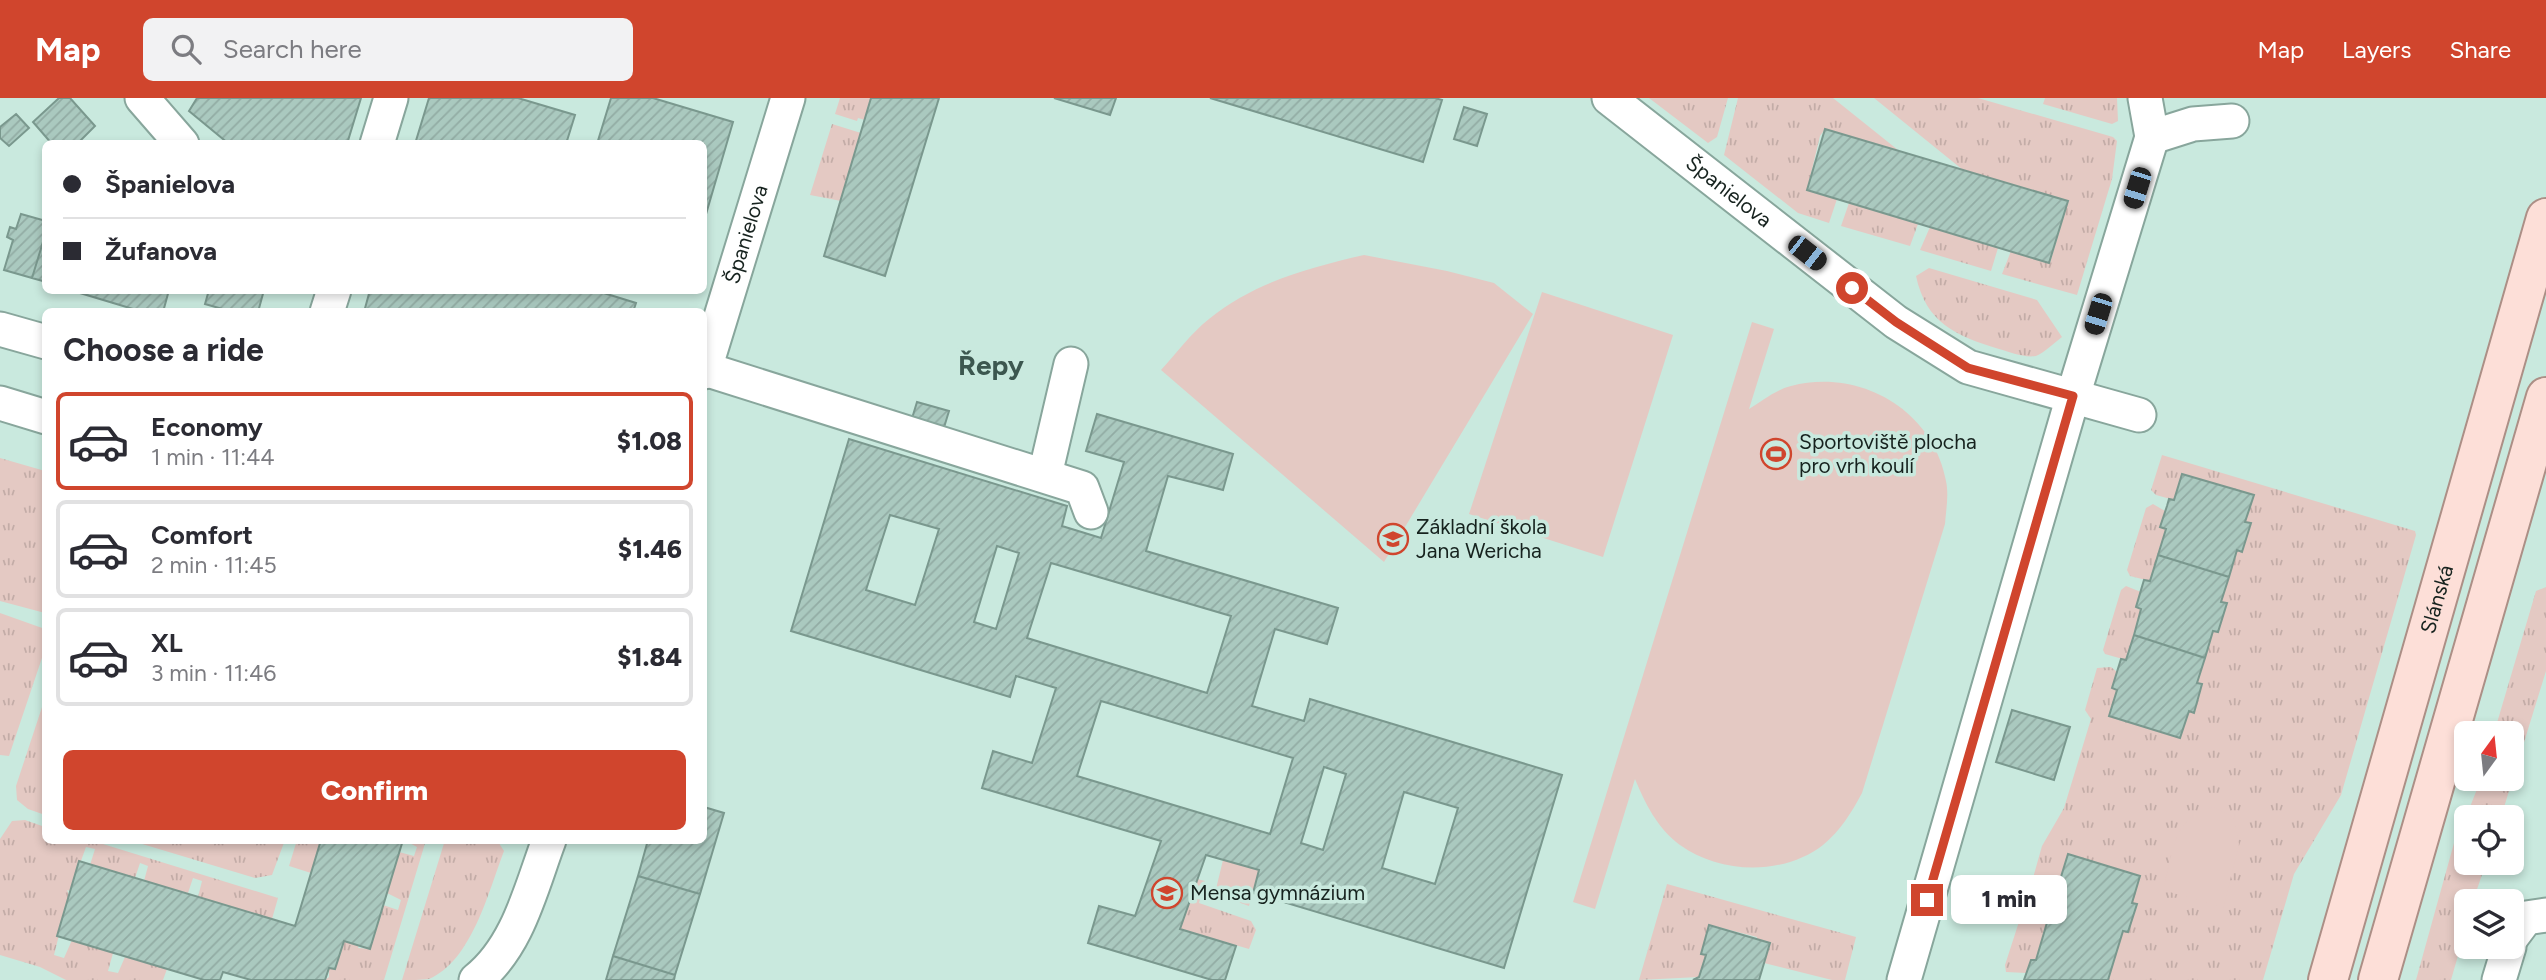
<!DOCTYPE html>
<html lang="en">
<head>
<meta charset="utf-8">
<style>
  :root { --surface:#fff; --page:#f2f2f3; --text:#2b2b33; --muted:#7c7c81; --line:#e1e1e2; --accent:#d0452d }
  body { margin:0; font-family:Figtree,sans-serif; background:var(--page); color:var(--text); height:100vh; display:flex; flex-direction:column; font-size:26px; white-space:nowrap }
  * { box-sizing:border-box; margin:0 }
  p { font-size:23px; color:var(--muted) }
  .icon { flex:none; width:38px; height:38px; fill:none; stroke:currentColor; stroke-width:2; stroke-linecap:round; stroke-linejoin:round }
  .map { position:relative; flex:1; overflow:hidden }
  .side { position:absolute; left:42px; top:210px; width:665px; height:536px; display:flex; flex-direction:column; background:var(--surface); border-radius:10px; box-shadow:0 4px 10px #0003 }
  .side>* { flex:none }
  .guide { position:absolute; left:42px; top:42px; width:665px; height:154px; border-radius:10px; box-shadow:0 4px 10px #0003; display:grid; align-content:center; height:154px; padding:0 21px; background:var(--surface) }
  .needle { width:46px; rotate:15deg }
  .buttons { position:absolute; left:2454px; top:623px; display:grid; gap:14px }
  .buttons a { display:grid; place-items:center; width:70px; height:70px; border-radius:10px; background:var(--surface); box-shadow:0 4px 10px #0003; font-size:35px }
  .end { position:absolute; width:32px; height:32px; margin:-16px; border:9px solid #d0452d; background:#fff; box-shadow:0 0 0 4px #fff }
  .from { border-radius:50% }
  .bubble { position:absolute; height:49px; border-radius:10px; background:var(--surface); box-shadow:0 4px 10px #0003; font-size:23px; font-weight:800; line-height:49px; text-align:center }
  .car { position:absolute; width:21px; height:42px; margin:-21px -10px; border-radius:9px; box-shadow:0 0 5px 2px #0007; background:linear-gradient(#222 24%,#8ab4d8 0 40%,#222 0 76%,#8ab4d8 0 86%,#222 0) }
  .guide b { display:flex; align-items:center; gap:24px; height:66px; font-size:26px }
  .guide b+b { border-top:2px solid var(--line) }
  .guide i { width:18px; height:18px; background:var(--text) }
  ul { padding:0; list-style:none }
  li { display:flex; align-items:center; gap:21px; height:98px; margin:0 14px 10px; padding:0 7px; border:4px solid var(--line); border-radius:10px }
  li div { flex:1 }
  li b { display:block; font-size:26px }
  li em { font-style:normal; font-weight:800 }
  li.on { border-color:var(--accent) }
  li>.icon { width:63px; height:63px; stroke-width:1.5 }
  h2 { padding:0 21px; font-size:32px; line-height:84px }
  .cta { display:flex; gap:14px; margin-top:auto; padding:14px 21px }
  .cta a { flex:1; height:80px; border-radius:10px; background:var(--accent); color:#fff; font-size:28px; font-weight:800; line-height:80px; text-align:center }
  header { display:flex; align-items:center; gap:42px; box-sizing:border-box; height:98px; padding:0 35px; background:var(--accent); color:#fff }
  header strong { font-size:33px }
  nav { display:flex; gap:38px; margin-inline-start:auto; font-size:24px }
  .search { width:490px; height:63px; background:var(--page); display:flex; align-items:center; gap:18px; box-sizing:border-box; padding:0 24px; border-radius:10px; color:var(--muted); font-size:26px }
  .map>svg:first-child { display:block }
  .grass { fill:url(#grass-tufts) }
  .garden { fill:#e4c9c3 }
  .building { fill:url(#building-hatch); stroke:#7a988e; stroke-width:2; fill-rule:evenodd }
  .lines { fill:none; stroke-linecap:round; stroke-linejoin:round }
  .minor-casing { stroke:#88a69c; stroke-width:37 }
  .major-casing { stroke:#ac8f86; stroke-width:42 }
  .minor { stroke:#fff; stroke-width:33 }
  .major { stroke:#fddfd8; stroke-width:38 }
  .route { stroke:#d0452d; stroke-width:9 }
  .labels { text-anchor:middle; stroke-width:7; stroke-linejoin:round; paint-order:stroke }
  .street-label { font-size:21px; fill:#16221e; stroke:#c9e9de }
  .poi-label { font-size:21px; fill:#16221e; stroke:#c9e9de; text-anchor:start }
  .district-label { font-size:28px; font-weight:bold; fill:#3c574f; stroke:#c9e9de }
</style>
</head>
<body>
<header>
<strong>Map</strong>
<div class="search"><svg class="icon" aria-label="search" viewBox="0 0 24 24"><circle cx="10" cy="10" r="6"/><path d="M15 15l6 6"/></svg>Search here</div>
<nav><a>Map</a><a>Layers</a><a>Share</a></nav>
</header>
<div class="map">
<svg width="2546" height="882" viewBox="0 0 2546 882">
  <defs>
    <pattern id="grass-tufts" width="24" height="20" patternUnits="userSpaceOnUse" patternTransform="scale(1.75)"><rect width="24" height="20" fill="#e4c9c3"/><path d="M3 7l-1-3M5 7V3M7 7l1-3M15 17l-1-3M17 17v-4M19 17l1-3" fill="none" stroke="#c3aca7"/></pattern>
    <pattern id="building-hatch" width="6" height="6" patternUnits="userSpaceOnUse" patternTransform="scale(1.75)"><rect width="6" height="6" fill="#aac9bf"/><path d="M-1 1l2-2M0 6l6-6M5 7l2-2" fill="none" stroke="#92aca4"/></pattern>
  </defs>
  <rect width="100%" height="100%" fill="#c9e9de"/>
  <path class="grass" d="M 840,0 L 871,0 L 865,22 L 858,20 L 857,23 L 835,16 Z
    M 1649,0 L 1728,0 L 1717,39 L 1708,45 Z
    M 1738,0 L 1833,0 L 1898,52 L 1825,31 L 1820,38 L 1807,92 L 1837,101 L 1829,125 L 1798,115 L 1724,57 Z
    M 1874,0 L 1978,0 L 2113,39 L 2117,43 L 2112,81 L 2077,197 L 2002,176 L 2011,153 L 2050,165 L 2068,103 L 1963,72 Z
    M 2045,0 L 2117,0 L 2118,23 L 2112,26 L 2043,6 Z
    M 832,26 L 861,35 L 841,103 L 810,97 Z
    M 1849,105 L 1918,126 L 1910,148 L 1841,128 Z
    M 1930,129 L 1998,150 L 1991,173 L 1920,152 Z
    M 1929,170 L 2037,202 L 2062,239 C 2055,244 2044,255 2036,258 C 2024,260 2010,254 1999,251 C 1956,238 1926,225 1916,178 Z
    M 2162,357 L 2415,433 L 2416,437 L 2341,697 L 2294,776 L 2263,882 L 2108,882 L 2123,833 L 2128,834 L 2137,806 L 2132,805 L 2139,778 L 2068,756 L 2060,782 L 2054,782 L 2050,795 L 2035,795 L 2031,787 L 2042,748 L 2064,710 L 2091,621 L 2085,612 L 2097,570 L 2111,569 L 2117,574 L 2112,590 L 2117,592 L 2109,618 L 2180,640 L 2189,613 L 2194,614 L 2202,586 L 2197,585 L 2213,533 L 2218,534 L 2227,506 L 2221,504 L 2237,452 L 2242,453 L 2250,426 L 2245,424 L 2253,398 L 2183,376 L 2174,402 L 2156,397 L 2151,392 Z
    M 0,360 L 45,373 L 45,515 L 0,503 Z
    M 2153,406 L 2165,413 L 2160,429 L 2166,431 L 2150,483 L 2130,478 L 2127,472 L 2146,410 Z
    M 2126,488 L 2141,494 L 2136,509 L 2141,511 L 2126,562 L 2105,556 L 2103,552 L 2121,492 Z
    M 2546,489 L 2546,573 L 2501,719 L 2466,719 L 2481,681 L 2511,681 L 2511,635 L 2494,635 L 2536,493 Z
    M 0,515 L 45,531 L 45,551 L 9,658 L 0,657 Z
    M 45,600 L 45,717 L 28,711 L 17,702 L 16,688 Z
    M 2466,719 L 2466,765 L 2486,765 L 2473,803 L 2466,803 L 2466,830 L 2451,882 L 2416,882 L 2454,745 Z
    M 25,722 L 45,729 L 46,742 L 90,742 L 278,800 L 272,821 L 198,799 L 202,783 L 193,780 L 188,795 L 144,783 L 148,768 L 140,765 L 135,780 L 90,767 L 95,751 L 86,749 L 70,793 L 67,792 L 69,797 L 54,857 L 64,860 L 72,842 L 113,855 L 108,873 L 118,875 L 125,859 L 167,871 L 163,882 L 66,882 L 40,869 L 0,857 L 0,741 L 12,723 Z
    M 129,742 L 285,742 L 272,777 L 255,780 Z
    M 297,742 L 321,742 L 311,775 L 289,768 Z
    M 404,742 L 426,742 L 384,882 L 325,882 L 329,879 L 329,870 L 335,871 L 344,843 L 359,847 L 358,850 L 370,851 L 383,807 L 398,812 L 401,802 L 387,795 L 399,754 L 414,758 L 417,749 Z
    M 445,742 L 497,742 L 504,753 C 489,792 472,863 429,881 C 422,882 410,882 402,882 Z
    M 1197,781 L 1205,783 L 1199,805 L 1251,823 L 1256,832 L 1249,851 L 1180,831 Z
    M 1667,786 L 1856,839 L 1845,882 L 1832,882 L 1764,865 L 1770,845 L 1757,841 L 1757,839 L 1710,827 L 1701,855 L 1706,857 L 1699,879 L 1639,882 Z
    M 2033,801 L 2047,806 L 2046,810 L 2051,811 L 2036,862 L 2031,862 L 2026,875 L 2006,874 L 2005,867 L 2026,802 Z"/>
  <path class="garden" d="M 1364,157 L 1447,173 L 1494,185 L 1533,216 L 1384,464 L 1161,272 C 1176,256 1191,235 1209,221 C 1255,184 1308,170 1364,157 Z
    M 1542,194 L 1673,237 L 1603,459 L 1469,416 Z
    M 1752,224 L 1774,231 L 1749,311 C 1762,303 1775,292 1791,288 C 1860,270 1933,312 1946,383 C 1949,397 1946,412 1945,426 L 1862,695 C 1852,714 1840,733 1823,747 C 1783,778 1720,776 1680,747 C 1657,730 1645,705 1635,681 L 1595,811 L 1573,804 Z
    M 2213,709 L 2233,719 L 2239,746 L 2223,810 L 2163,792 C 2173,757 2172,718 2213,709 Z
    M 1223,762 L 1259,772 L 1249,808 L 1218,797 L 1216,791 Z"/>
  <path class="building" d="M 59,0 L 70,0 L 95,28 L 77,46 L 52,46 L 33,24 Z
    M 197,0 L 361,0 L 347,46 L 229,46 L 189,13 Z
    M 429,0 L 518,0 L 575,17 L 566,46 L 415,46 Z
    M 611,0 L 653,0 L 733,24 L 704,123 L 704,46 L 597,46 Z
    M 871,0 L 939,0 L 885,178 L 824,158 Z
    M 1054,0 L 1116,0 L 1110,17 Z
    M 1210,0 L 1435,0 L 1442,2 L 1423,64 Z
    M 1464,9 L 1487,16 L 1477,48 L 1454,41 Z
    M 16,16 L 29,30 L 9,48 L 0,40 L 0,29 Z
    M 1825,31 L 2068,103 L 2049,165 L 1807,92 Z
    M 21,116 L 46,123 L 46,134 L 32,180 L 4,172 L 13,142 L 7,139 L 10,129 L 16,131 Z
    M 46,134 L 46,184 L 32,180 Z
    M 81,192 L 169,192 L 163,214 L 143,214 L 80,195 Z
    M 209,192 L 264,192 L 258,214 L 233,214 L 205,206 Z
    M 370,192 L 594,192 L 636,205 L 633,214 L 364,214 Z
    M 917,304 L 949,313 L 942,336 L 910,327 Z
    M 1097,316 L 1233,356 L 1223,392 L 1168,378 L 1146,453 L 1338,510 L 1327,546 L 1275,531 L 1252,608 L 1304,623 L 1310,601 L 1562,677 L 1504,870 L 1253,795 L 1259,772 L 1206,757 L 1180,831 L 1236,848 L 1225,882 L 1212,882 L 1088,845 L 1099,808 L 1135,818 L 1161,743 L 982,690 L 993,653 L 1032,665 L 1056,590 L 1016,578 L 1010,599 L 791,533 L 849,341 L 1067,408 L 1062,428 L 1101,440 L 1124,364 L 1086,353 ZM 890,417 L 939,431 L 915,507 L 866,492 ZM 997,448 L 1019,455 L 996,531 L 974,524 ZM 1051,465 L 1231,518 L 1207,595 L 1027,540 ZM 1101,603 L 1293,660 L 1270,736 L 1077,678 ZM 1324,669 L 1346,676 L 1323,752 L 1301,745 ZM 1404,694 L 1458,710 L 1435,786 L 1382,770 Z
    M 2182,376 L 2254,397 L 2245,424 L 2251,425 L 2242,454 L 2237,452 L 2229,479 L 2158,457 L 2166,431 L 2160,429 L 2167,408 L 2169,401 L 2174,402 Z
    M 2158,457 L 2229,479 L 2221,504 L 2227,505 L 2218,534 L 2213,533 L 2205,560 L 2134,537 L 2141,511 L 2136,509 L 2144,482 L 2150,483 Z
    M 2134,537 L 2205,560 L 2197,585 L 2202,586 L 2194,615 L 2189,613 L 2180,640 L 2109,618 L 2117,592 L 2112,590 L 2121,561 L 2126,562 Z
    M 2012,612 L 2070,629 L 2054,682 L 1996,664 Z
    M 704,709 L 724,715 L 700,796 L 638,778 L 648,742 L 704,742 Z
    M 321,742 L 403,742 L 370,851 L 344,843 L 335,871 L 329,870 L 325,882 L 251,882 L 223,874 L 220,882 L 204,882 L 57,838 L 79,763 L 295,828 Z
    M 2068,756 L 2140,778 L 2132,805 L 2137,806 L 2128,834 L 2123,833 L 2108,882 L 2024,882 L 2031,862 L 2036,862 L 2051,811 L 2046,810 L 2047,806 L 2054,782 L 2060,782 Z
    M 638,778 L 700,796 L 675,877 L 613,858 Z
    M 1709,827 L 1770,845 L 1759,882 L 1693,882 L 1699,879 L 1706,857 L 1701,856 Z
    M 613,858 L 675,877 L 674,882 L 606,882 Z"/>
  <g class="lines">
    <g class="minor-casing">
      <g id="minor">
        <path d="M 142,0 L 182,46"/>
        <path id="s1" d="M 1609,0 L 1896,224 L 1968,269 L 2139,317"/>
        <path d="M 2152,39 L 2193,26 L 2232,23"/>
        <path d="M 377,46 L 391,0"/>
        <path d="M 327,214 L 334,192"/>
        <path d="M 0,231 L 46,244"/>
        <path d="M 705,271 L 1082,390 L 1091,414"/>
        <path id="s2" d="M 704,274 L 788,0"/>
        <path d="M 0,305 L 46,319"/>
        <path d="M 1045,377 L 1071,266"/>
        <path d="M 2511,840 L 2526,820 L 2546,817"/>
        <path d="M 476,882 C 518,849 531,790 549,742"/>
        <path d="M 1904,882 L 2073,298 L 2152,39 L 2145,0"/>
        <path d="M 2499,882 L 2509,849"/>
      </g>
    </g>
    <g class="major-casing">
      <g id="major">
        <path id="s3" d="M 2328,882 L 2546,120"/>
        <path d="M 2378,882 L 2546,299"/>
      </g>
    </g>
    <use href="#minor" class="minor"/>
    <use href="#major" class="major"/>
  </g>
  <g class="lines">
    <path class="route" d="M 1852,190 L 1896,224 L 1968,270 L 2073,298 L 1927,802"/>
  </g>
  <defs>
    <g id="stadium-ring" transform="scale(1.575)"><circle r="9.5" fill="#c9e9de" stroke="#d0452d" stroke-width="1.5"/><path d="M0-5a6.5 5 0 1 0 0 10a6.5 5 0 1 0 0-10ZM-3.5-1.8h7v3.6h-7Z" fill="#d0452d"/></g>
    <g id="school-ring" transform="scale(1.575)"><circle r="9.5" fill="#c9e9de" stroke="#d0452d" stroke-width="1.5"/><path d="M0-5L7-2L0 1L-7-2ZM-4 1L0 2.5L4 1V4Q0 6-4 4Z" fill="#d0452d"/></g>
  </defs>
  <g fill-rule="evenodd">
    <use href="#stadium-ring" x="1776" y="356"/>
    <use href="#school-ring" x="1393" y="441"/>
    <use href="#school-ring" x="1167" y="795"/>
  </g>
  <g class="labels">
    <g class="street-label">
      <text dy="7" stroke="none"><textPath href="#s1" startOffset="152">Španielova</textPath></text>
      <text dy="7" stroke="none"><textPath href="#s2" startOffset="144">Španielova</textPath></text>
      <text dy="7" stroke="none"><textPath href="#s3" startOffset="396">Slánská</textPath></text>
    </g>
    <g class="poi-label">
      <text x="1799" y="351">Sportoviště plocha<tspan x="1799" dy="24">pro vrh koulí</tspan></text>
      <text x="1416" y="436">Základní škola<tspan x="1416" dy="24">Jana Wericha</tspan></text>
      <text x="1190" y="802">Mensa gymnázium</text>
    </g>
    <g class="district-label">
      <text x="991" y="277">Řepy</text>
    </g>
  </g>
</svg>
<div class="buttons">
<a><svg class="needle" viewBox="-14 -14 28 28"><path d="M0-13l5 13h-10z" fill="#e53935"/><path d="M0 13l5-13h-10z" fill="#7c7c81"/></svg></a>
<a><svg class="icon" aria-label="locate" viewBox="0 0 24 24"><circle cx="12" cy="12" r="6"/><path d="M12 2v4M12 18v4M2 12h4M18 12h4"/></svg></a>
<a><svg class="icon" aria-label="layers" viewBox="0 0 24 24"><path d="M12 4l9 5-9 5-9-5zM3 14l9 5 9-5"/></svg></a>
</div>
<i class="end from" style="left:1852px;top:190px"></i>
<i class="end" style="left:1927px;top:802px"></i>
<div class="bubble" style="left:1951px;top:777px;width:116px">1 min</div>
<i class="car" style="left:2137px;top:90px;rotate:197deg"></i>
<i class="car" style="left:1807px;top:155px;rotate:128deg"></i>
<i class="car" style="left:2098px;top:216px;rotate:197deg"></i>
<div class="guide">
<b><i class="from"></i>Španielova</b>
<b><i></i>Žufanova</b>
</div>
<section class="side">
<h2>Choose a ride</h2>
<ul>
<li class="on"><svg class="icon" aria-label="car" viewBox="0 0 24 24"><path d="M5 17H2v-5l4-1 3-4h7l3 4 3 1v5h-3M9 17h6M6 11h13"/><circle cx="7" cy="17" r="2"/><circle cx="17" cy="17" r="2"/></svg><div><b>Economy</b><p>1 min · 11:44</p></div><em>$1.08</em></li>
<li><svg class="icon" aria-label="car" viewBox="0 0 24 24"><path d="M5 17H2v-5l4-1 3-4h7l3 4 3 1v5h-3M9 17h6M6 11h13"/><circle cx="7" cy="17" r="2"/><circle cx="17" cy="17" r="2"/></svg><div><b>Comfort</b><p>2 min · 11:45</p></div><em>$1.46</em></li>
<li><svg class="icon" aria-label="car" viewBox="0 0 24 24"><path d="M5 17H2v-5l4-1 3-4h7l3 4 3 1v5h-3M9 17h6M6 11h13"/><circle cx="7" cy="17" r="2"/><circle cx="17" cy="17" r="2"/></svg><div><b>XL</b><p>3 min · 11:46</p></div><em>$1.84</em></li>
</ul>
<div class="cta"><a>Confirm</a></div>
</section>
</div>
</body>
</html>
